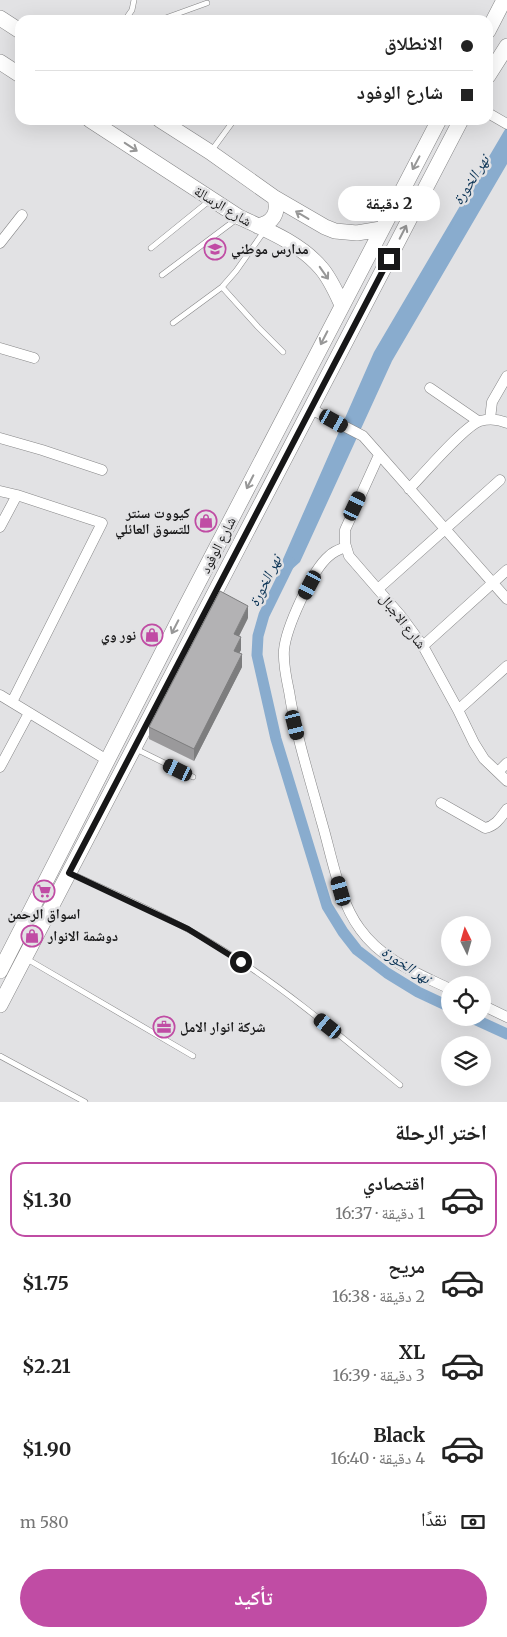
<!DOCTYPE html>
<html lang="ar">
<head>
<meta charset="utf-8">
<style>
  :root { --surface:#fff; --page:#f2f2f2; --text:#222; --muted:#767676; --line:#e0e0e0; --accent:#c04ca4 }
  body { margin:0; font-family:Merriweather,"Noto Naskh Arabic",serif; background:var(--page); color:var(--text); direction:rtl; height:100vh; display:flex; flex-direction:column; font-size:19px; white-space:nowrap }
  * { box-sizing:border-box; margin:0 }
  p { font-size:16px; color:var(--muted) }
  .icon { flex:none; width:28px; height:28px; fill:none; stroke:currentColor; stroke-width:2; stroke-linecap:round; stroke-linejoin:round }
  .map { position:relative; height:1102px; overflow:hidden; direction:ltr }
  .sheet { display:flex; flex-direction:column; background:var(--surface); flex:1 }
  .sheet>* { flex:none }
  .banner { position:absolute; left:15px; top:15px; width:478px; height:110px; border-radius:15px; box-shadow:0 5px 20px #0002; direction:rtl; display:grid; align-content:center; height:110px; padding:0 20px; background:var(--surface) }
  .needle { width:32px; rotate:355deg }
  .controls { position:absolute; left:441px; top:916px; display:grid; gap:10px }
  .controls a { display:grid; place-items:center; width:50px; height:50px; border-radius:50%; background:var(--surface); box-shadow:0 5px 20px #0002; font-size:25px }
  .end { position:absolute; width:22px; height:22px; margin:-11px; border:6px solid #171718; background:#fff; box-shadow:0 0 0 2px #fff }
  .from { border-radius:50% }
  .bubble { position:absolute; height:35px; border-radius:18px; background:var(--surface); box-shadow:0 5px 20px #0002; font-size:16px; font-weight:700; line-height:35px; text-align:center; direction:rtl }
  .car { position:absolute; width:15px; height:30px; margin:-15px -8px; border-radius:6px; box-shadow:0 0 4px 1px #0007; background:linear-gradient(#222 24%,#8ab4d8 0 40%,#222 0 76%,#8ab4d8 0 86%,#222 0) }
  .banner b { display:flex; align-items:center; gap:18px; height:48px; font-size:19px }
  .banner b+b { border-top:1px solid var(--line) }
  .banner i { width:12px; height:12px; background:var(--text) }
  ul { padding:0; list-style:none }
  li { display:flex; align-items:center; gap:15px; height:75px; margin:0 10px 8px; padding:0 10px; border:2px solid transparent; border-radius:15px }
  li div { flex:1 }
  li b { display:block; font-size:19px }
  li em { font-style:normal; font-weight:700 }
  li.on { border-color:var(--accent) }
  li>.icon { width:45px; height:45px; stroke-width:1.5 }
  h2 { padding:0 20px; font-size:22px; line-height:60px }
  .pay { display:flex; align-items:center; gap:12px; height:55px; padding:0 20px; font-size:19px }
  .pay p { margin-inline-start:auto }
  .cta { display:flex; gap:10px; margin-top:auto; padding:10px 20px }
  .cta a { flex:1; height:58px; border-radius:30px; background:var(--accent); color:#fff; font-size:20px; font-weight:700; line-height:58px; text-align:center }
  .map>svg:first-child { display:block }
  .water { fill:#89acce }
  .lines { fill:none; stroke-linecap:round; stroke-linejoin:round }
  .canal { stroke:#89acce; stroke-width:11 }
  .service-casing { stroke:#868687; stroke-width:6 }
  .minor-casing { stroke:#868687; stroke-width:11 }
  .primary-casing { stroke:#868687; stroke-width:16 }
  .service { stroke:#fff; stroke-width:5 }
  .minor { stroke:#fff; stroke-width:10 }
  .primary { stroke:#fff; stroke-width:15 }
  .wall { fill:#9a999b }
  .shaded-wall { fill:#7d7d7e }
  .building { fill:#b3b2b4; stroke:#7d7d7e }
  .oneway { stroke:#979797 }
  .route { stroke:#171718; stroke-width:6 }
  .labels { text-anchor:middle; stroke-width:5; stroke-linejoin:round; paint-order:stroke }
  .street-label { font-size:14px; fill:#171718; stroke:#e2e2e4 }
  .poi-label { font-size:14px; font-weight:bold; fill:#171718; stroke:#e2e2e4; text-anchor:start }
  .water-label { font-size:15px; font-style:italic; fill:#093254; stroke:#e2e2e4 }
</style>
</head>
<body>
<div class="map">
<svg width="507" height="1102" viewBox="0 0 507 1102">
  <rect width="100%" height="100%" fill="#e2e2e4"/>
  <path class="water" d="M 507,126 L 507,164 L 392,361 L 300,562 L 291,570 L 283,574 L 280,566 L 374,352 Z"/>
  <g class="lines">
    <path class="canal" d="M 290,562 L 264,615 L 258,636 L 257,655 L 276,739 L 327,906 L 343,932 L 357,950 L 387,973 L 418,992 L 450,1007
      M 472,1018 L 507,1034"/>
    <g class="service-casing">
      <path id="service" d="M 125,20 L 132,10 L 134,0
        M 160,20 L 207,3
        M 212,150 L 234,120
        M 151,248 L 209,201
        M 162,275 L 238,218
        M 222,287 L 258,327 L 283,352
        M 173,323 L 222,287 L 236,271 L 265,230
        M 136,749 L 193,777
        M 70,873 C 122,897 176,920 225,951 C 287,990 344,1039 400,1085
        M 27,959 L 193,1056
        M 0,1056 L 85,1102"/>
    </g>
    <g class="minor-casing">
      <path id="minor" d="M 488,113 L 507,124
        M 0,243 L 22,215
        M 0,348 L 34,358
        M 430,388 L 478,421
        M 311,409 L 363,436 L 507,599
        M 490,419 L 492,402 L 507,376
        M 0,438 L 42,450 L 102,470
        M 379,455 L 345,530 L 345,543 L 349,556 L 401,616 L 423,646 L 458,710 L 474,743 L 484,759 L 507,781
        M 409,489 C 423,475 464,426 480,421 C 490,418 498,419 507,423
        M 0,491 L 17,495 L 102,523 L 12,702
        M 0,527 L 17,495
        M 346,547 C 340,549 334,551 329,556 C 312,570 286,628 284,650 C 283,664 286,677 289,691 C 296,736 310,779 322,823 C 332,857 339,901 360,929 C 382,960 417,973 450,989
        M 378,589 L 500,480
        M 423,646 L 507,570
        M 0,695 L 107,760
        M 458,710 L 507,666
        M 0,767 L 29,713
        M 498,772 L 507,763
        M 441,803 L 485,828 C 496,826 501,817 507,809
        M 482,1005 L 507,1017"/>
    </g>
    <g class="primary-casing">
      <path id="primary" d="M 0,18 L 20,31
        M 488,31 L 504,0
        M 0,62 L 20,75
        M 488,76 L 507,46
        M 90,120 L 239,217 C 267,230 301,244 321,268 C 330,278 336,292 342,305
        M 160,120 L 210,152 L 275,198 L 325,227 L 335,231 L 357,233 L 381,229
        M 258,226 C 273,223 279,213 275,198
        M 0,971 L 185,608 L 439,120
        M 0,1005 L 461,120"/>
    </g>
    <use href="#service" class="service"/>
    <use href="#minor" class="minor"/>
    <use href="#primary" class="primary"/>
  </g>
  <path class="wall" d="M 248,618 L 239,636 L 241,650 L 239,653 L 242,667 L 194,761 L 149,739 L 149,727 Z"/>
  <path class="shaded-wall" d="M 248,606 L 248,618 L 234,646 L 234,634 Z
    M 241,637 L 241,650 L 234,663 L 234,651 Z
    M 242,654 L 242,667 L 194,761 L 194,749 Z"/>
  <path class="building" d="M 220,591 L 248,606 L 234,634 L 241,637 L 234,651 L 242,654 L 194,749 L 149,727 Z"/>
  <defs><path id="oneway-shaft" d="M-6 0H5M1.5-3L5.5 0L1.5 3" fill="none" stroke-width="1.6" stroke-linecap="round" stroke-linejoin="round" transform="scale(1.25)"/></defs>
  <g class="oneway">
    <use href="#oneway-shaft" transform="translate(131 147) rotate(33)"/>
    <use href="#oneway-shaft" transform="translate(416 163) rotate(118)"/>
    <use href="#oneway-shaft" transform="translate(302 215) rotate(-149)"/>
    <use href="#oneway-shaft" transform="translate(403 232) rotate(-63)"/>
    <use href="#oneway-shaft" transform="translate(324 273) rotate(55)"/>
    <use href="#oneway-shaft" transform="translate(324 338) rotate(117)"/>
    <use href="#oneway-shaft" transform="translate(250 482) rotate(117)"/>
    <use href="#oneway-shaft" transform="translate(175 627) rotate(117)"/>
  </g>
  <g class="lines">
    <path class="route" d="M 241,962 L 188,929 L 69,873 L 389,259"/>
  </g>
  <defs>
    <g id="school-ring" transform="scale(1.125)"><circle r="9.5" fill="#e2e2e4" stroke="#c04ca4" stroke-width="1.5"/><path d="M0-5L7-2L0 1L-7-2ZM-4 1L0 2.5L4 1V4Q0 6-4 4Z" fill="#c04ca4"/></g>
    <g id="shop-ring" transform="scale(1.125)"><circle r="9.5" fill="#e2e2e4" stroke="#c04ca4" stroke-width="1.5"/><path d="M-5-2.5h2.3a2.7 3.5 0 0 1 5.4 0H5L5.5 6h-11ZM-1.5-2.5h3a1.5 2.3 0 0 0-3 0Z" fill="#c04ca4"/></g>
    <g id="supermarket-ring" transform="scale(1.125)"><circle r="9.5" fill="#e2e2e4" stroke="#c04ca4" stroke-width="1.5"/><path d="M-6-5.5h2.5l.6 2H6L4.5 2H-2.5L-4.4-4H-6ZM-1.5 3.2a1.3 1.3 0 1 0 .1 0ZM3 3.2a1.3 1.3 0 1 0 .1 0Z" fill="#c04ca4"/></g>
    <g id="office-ring" transform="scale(1.125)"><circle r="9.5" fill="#e2e2e4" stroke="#c04ca4" stroke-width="1.5"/><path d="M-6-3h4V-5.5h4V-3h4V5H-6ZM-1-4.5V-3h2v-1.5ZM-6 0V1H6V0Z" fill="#c04ca4"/></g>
  </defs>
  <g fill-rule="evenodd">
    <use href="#school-ring" x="215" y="249"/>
    <use href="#shop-ring" x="206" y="521"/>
    <use href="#shop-ring" x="152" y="635"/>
    <use href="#supermarket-ring" x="44" y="891"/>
    <use href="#shop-ring" x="32" y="936"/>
    <use href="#office-ring" x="164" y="1027"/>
  </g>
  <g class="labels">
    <g class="street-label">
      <text transform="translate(223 206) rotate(31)" y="5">شارع الرسالة</text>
      <text transform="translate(218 545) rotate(-63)" y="5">شارع الوفود</text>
      <text transform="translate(403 621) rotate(52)" y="5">شارع الاجبال</text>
    </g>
    <g class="poi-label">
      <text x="231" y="254">مدارس موطني</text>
      <text x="190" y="518" text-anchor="end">كيووت سنتر<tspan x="190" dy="16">للتسوق العائلي</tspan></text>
      <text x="136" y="640" text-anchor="end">نور وي</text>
      <text x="44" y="919" text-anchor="middle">اسواق الرحمن</text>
      <text x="48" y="941">دوشمة الانوار</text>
      <text x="180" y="1032">شركة انوار الامل</text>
    </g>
    <g class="water-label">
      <text transform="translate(471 180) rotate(-58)" y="5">نهر الخورة</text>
      <text transform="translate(265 581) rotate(-64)" y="5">نهر الخورة</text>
      <text transform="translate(406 965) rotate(33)" y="5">نهر الخورة</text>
    </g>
  </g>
</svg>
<div class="controls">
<a><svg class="needle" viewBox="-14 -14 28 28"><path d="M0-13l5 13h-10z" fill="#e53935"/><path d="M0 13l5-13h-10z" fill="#767676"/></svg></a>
<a><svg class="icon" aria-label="locate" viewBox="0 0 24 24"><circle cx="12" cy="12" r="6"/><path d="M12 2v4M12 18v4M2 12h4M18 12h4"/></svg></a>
<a><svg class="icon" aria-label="layers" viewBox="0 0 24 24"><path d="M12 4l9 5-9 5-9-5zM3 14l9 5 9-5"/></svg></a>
</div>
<i class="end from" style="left:241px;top:962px"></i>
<i class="end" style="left:389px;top:259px"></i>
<div class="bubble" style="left:338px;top:186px;width:102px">2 دقيقة</div>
<i class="car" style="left:334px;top:421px;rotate:119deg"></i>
<i class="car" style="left:355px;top:506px;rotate:25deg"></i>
<i class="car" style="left:310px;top:585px;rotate:208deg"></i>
<i class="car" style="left:295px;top:725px;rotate:166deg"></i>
<i class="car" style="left:178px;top:770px;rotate:296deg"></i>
<i class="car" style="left:341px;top:891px;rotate:344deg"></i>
<i class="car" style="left:328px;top:1026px;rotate:309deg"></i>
<div class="banner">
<b><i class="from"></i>الانطلاق</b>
<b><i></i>شارع الوفود</b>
</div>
</div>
<section class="sheet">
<h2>اختر الرحلة</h2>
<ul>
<li class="on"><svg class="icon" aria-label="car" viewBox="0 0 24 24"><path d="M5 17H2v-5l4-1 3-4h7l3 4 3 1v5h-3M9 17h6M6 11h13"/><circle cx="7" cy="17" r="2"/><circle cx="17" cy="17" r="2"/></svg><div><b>اقتصادي</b><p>1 دقيقة · 16:37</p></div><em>$1.30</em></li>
<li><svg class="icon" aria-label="car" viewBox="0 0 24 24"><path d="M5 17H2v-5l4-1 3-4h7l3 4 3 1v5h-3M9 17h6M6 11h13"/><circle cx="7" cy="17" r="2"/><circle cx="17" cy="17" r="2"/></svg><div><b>مريح</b><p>2 دقيقة · 16:38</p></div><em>$1.75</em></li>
<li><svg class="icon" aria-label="car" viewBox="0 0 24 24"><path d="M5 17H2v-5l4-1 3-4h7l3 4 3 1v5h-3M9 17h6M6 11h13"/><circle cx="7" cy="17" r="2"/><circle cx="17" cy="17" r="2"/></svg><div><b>XL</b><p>3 دقيقة · 16:39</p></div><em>$2.21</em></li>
<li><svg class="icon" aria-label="car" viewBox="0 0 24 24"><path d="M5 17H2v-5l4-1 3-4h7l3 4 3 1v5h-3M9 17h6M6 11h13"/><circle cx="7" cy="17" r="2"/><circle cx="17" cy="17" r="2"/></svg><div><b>Black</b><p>4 دقيقة · 16:40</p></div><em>$1.90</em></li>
</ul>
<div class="pay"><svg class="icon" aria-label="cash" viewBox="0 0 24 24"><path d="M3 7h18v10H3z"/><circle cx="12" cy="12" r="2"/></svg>نقدًا<p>580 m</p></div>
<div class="cta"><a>تأكيد</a></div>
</section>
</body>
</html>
